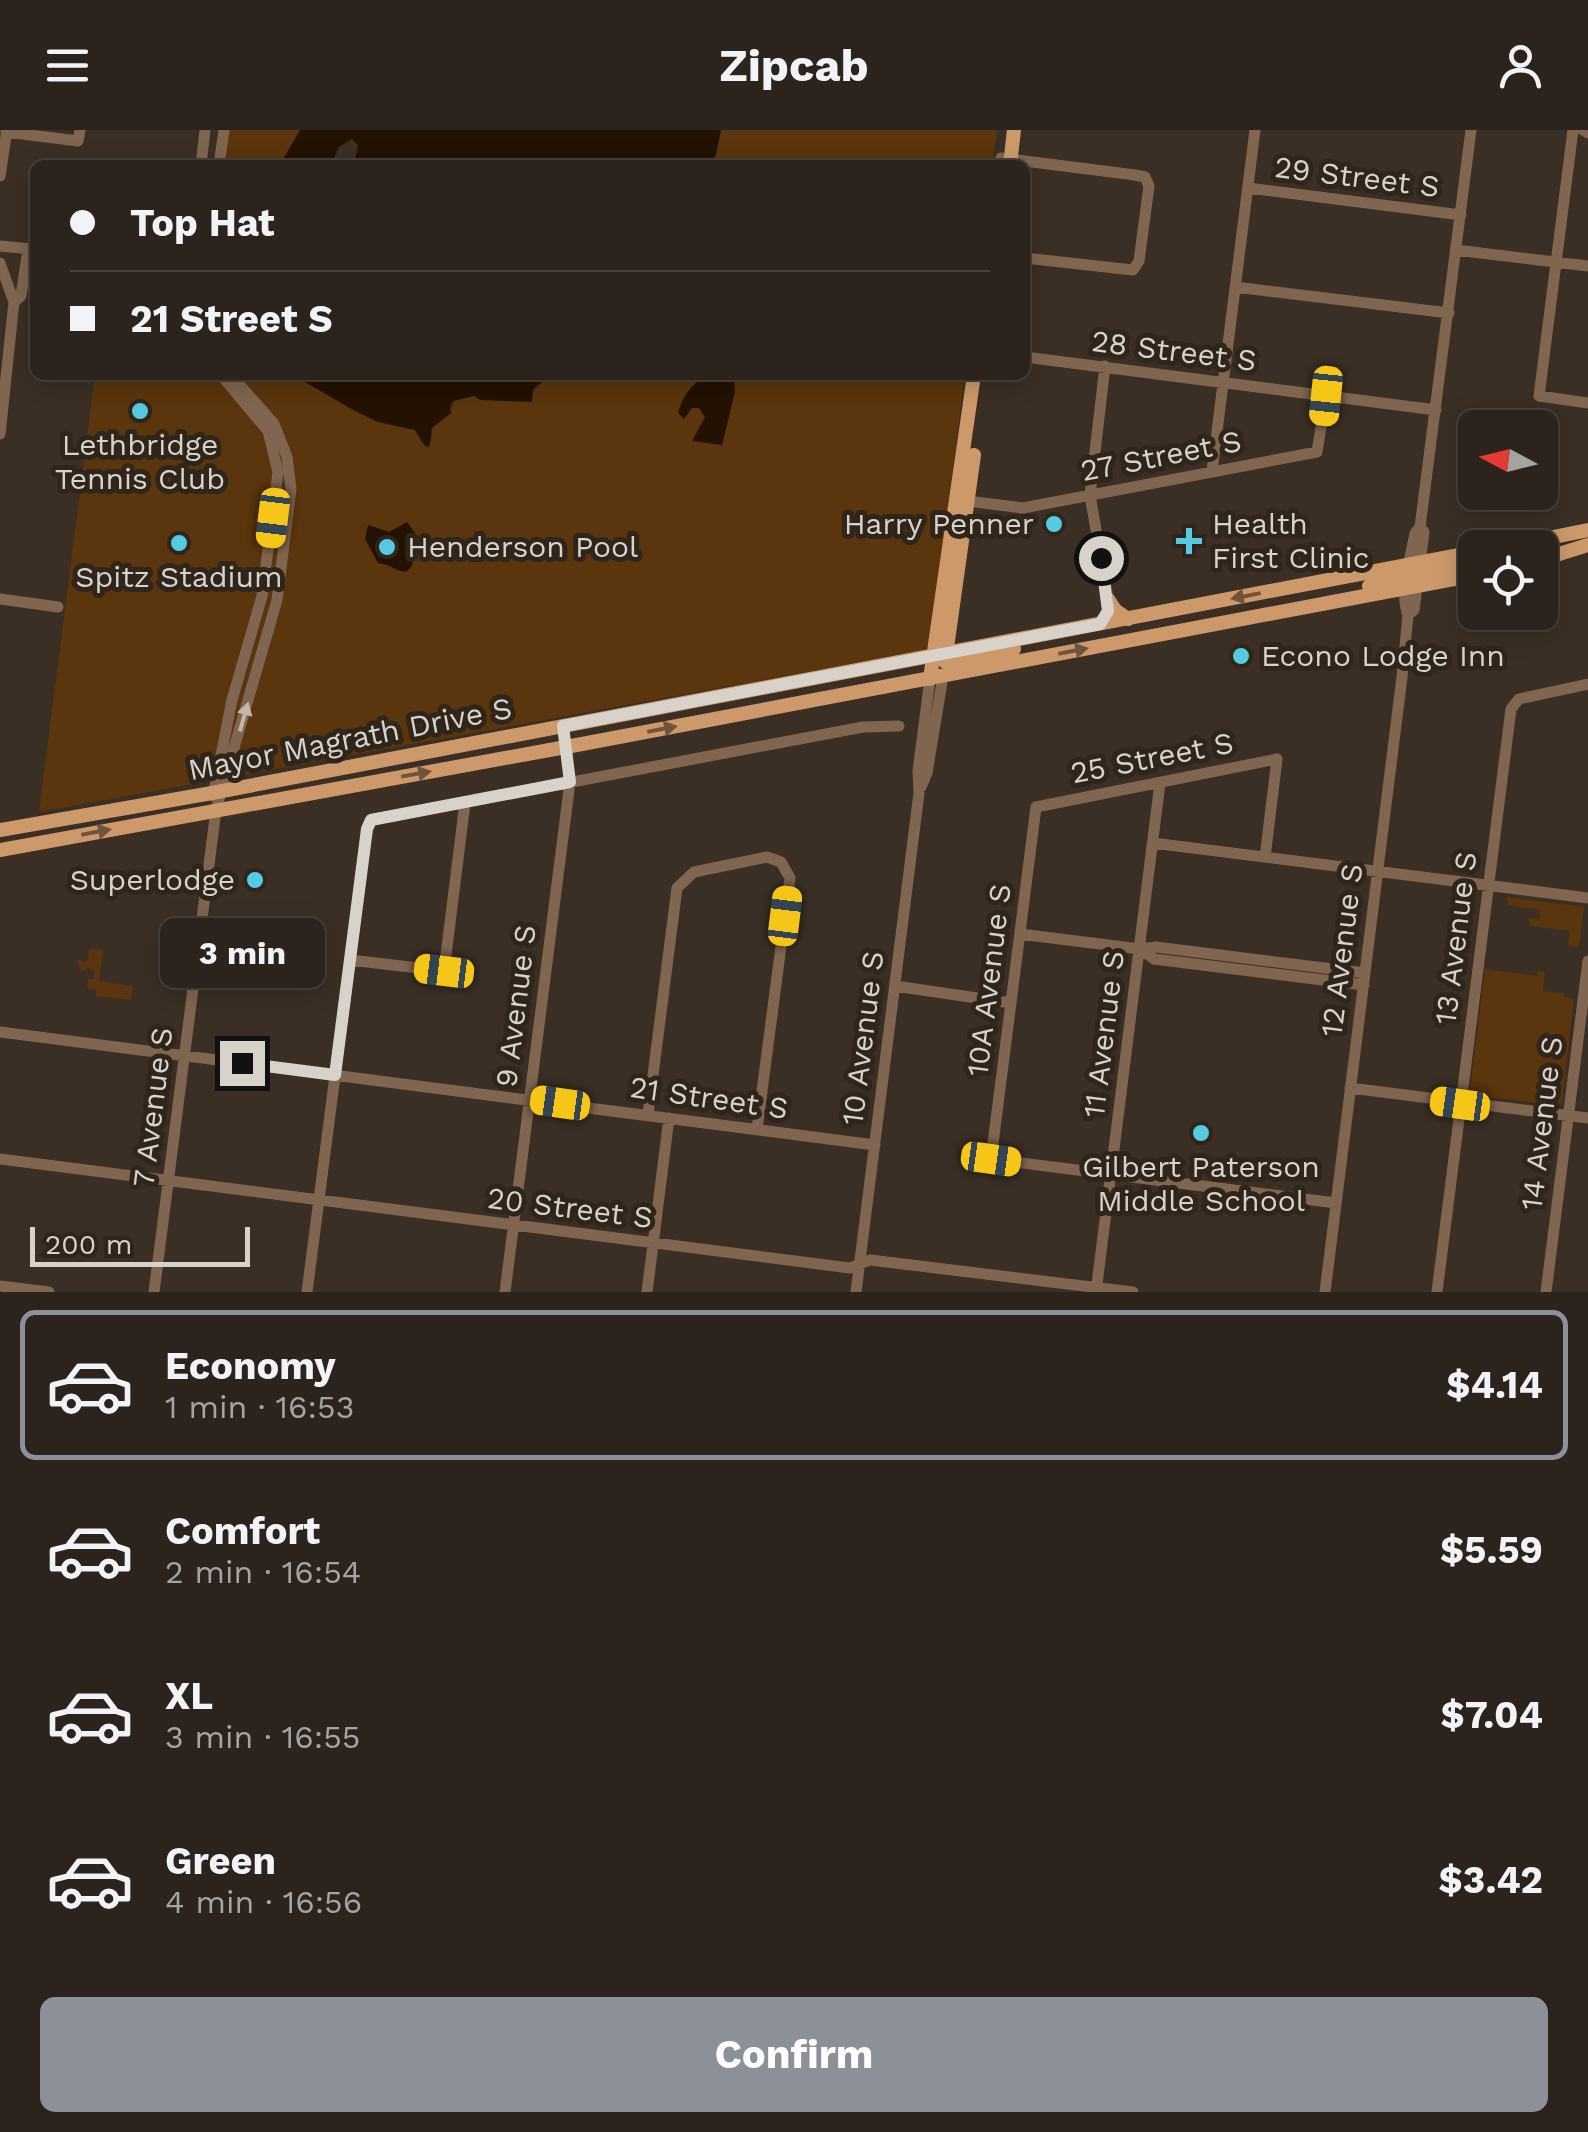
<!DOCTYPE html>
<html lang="en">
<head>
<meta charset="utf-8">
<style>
  :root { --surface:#2c231c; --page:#382f29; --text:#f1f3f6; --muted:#a6a4a3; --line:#48403b; --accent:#8c9099 }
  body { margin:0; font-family:"Work Sans",sans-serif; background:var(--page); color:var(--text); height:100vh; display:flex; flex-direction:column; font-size:38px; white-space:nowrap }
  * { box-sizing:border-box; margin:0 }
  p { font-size:32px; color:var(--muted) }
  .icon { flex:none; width:55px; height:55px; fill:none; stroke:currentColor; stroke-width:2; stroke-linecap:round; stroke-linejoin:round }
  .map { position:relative; height:1162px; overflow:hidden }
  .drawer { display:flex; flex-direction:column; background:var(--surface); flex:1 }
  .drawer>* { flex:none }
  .banner { position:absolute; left:30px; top:30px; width:1000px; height:220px; border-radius:15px; box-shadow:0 5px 25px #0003,0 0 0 2px var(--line); display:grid; align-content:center; height:220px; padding:0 40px; background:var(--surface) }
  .needle { width:65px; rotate:277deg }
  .tools { position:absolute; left:1458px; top:280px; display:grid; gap:20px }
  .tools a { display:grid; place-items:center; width:100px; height:100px; border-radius:15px; background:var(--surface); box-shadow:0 5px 25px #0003,0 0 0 2px var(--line); font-size:50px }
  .scale { position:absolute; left:30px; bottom:25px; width:220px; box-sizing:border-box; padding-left:10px; border:5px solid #d9d2cb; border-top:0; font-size:28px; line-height:35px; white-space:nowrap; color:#d9d2cb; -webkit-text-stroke:8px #30251b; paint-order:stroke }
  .end { position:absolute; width:45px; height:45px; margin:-22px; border:12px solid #d9d2cb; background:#111; box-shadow:0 0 0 5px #111 }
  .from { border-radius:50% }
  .bubble { position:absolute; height:70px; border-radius:15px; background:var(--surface); box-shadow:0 5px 25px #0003,0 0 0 2px var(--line); font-size:32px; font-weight:700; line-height:70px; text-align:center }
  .car { position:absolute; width:30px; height:60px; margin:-30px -15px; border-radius:12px; box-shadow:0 0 8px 2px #0007; background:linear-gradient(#f5c518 24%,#345 0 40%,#f5c518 0 76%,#345 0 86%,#f5c518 0) }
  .banner b { display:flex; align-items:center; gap:35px; height:95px; font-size:38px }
  .banner b+b { border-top:2px solid var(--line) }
  .banner i { width:25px; height:25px; background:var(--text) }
  ul { padding:18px 0 0; list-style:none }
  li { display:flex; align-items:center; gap:30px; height:150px; margin:0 20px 15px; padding:0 20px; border:5px solid transparent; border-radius:15px }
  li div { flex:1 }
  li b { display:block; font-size:38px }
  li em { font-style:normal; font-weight:700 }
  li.on { border-color:var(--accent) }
  li>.icon { width:90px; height:90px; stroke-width:1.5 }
  .cta { display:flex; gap:20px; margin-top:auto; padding:20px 40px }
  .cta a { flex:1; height:115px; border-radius:15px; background:var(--accent); color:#fff; font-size:40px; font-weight:700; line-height:115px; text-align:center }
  header { display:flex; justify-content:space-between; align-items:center; height:130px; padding:0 40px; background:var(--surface); font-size:45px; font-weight:700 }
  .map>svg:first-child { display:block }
  .green { fill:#5a350d }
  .water { fill:#231102 }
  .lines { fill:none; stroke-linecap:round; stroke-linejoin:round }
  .minor { stroke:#806650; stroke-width:11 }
  .major { stroke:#cd996b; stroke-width:14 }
  .oneway { fill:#6f533b }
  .oneway2 { fill:#c3b7ac }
  .route { stroke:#d9d2cb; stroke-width:12 }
  .poi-dot { fill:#56cae0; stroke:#30251b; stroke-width:4 }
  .labels { text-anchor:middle; stroke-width:10; stroke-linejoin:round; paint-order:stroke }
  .street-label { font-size:30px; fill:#d9d2cb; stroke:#30251b }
  .poi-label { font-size:30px; fill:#d9d2cb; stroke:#30251b }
</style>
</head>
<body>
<header><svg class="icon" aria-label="menu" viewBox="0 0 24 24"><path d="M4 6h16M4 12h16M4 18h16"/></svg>Zipcab<svg class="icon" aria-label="person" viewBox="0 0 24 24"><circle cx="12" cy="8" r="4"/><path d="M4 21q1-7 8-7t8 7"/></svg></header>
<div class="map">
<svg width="1588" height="1162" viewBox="0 0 1588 1162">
  <rect width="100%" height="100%" fill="#3b2f25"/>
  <path class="green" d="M 224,0 L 300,0 L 280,35 L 219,35 Z
    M 721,0 L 997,0 L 992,35 L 710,35 L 716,24 Z
    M 95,245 L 294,245 L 355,281 L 378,292 L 415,300 L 422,313 L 432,312 L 432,298 L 451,283 L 454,271 L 474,266 L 532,263 L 550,245 L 571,245 L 579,252 L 584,245 L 965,245 L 930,514 L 923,521 L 39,682 Z
    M 1506,767 L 1584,777 L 1579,817 L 1568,815 L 1570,801 L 1531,796 L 1527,788 L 1539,789 L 1540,780 L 1509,775 Z
    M 89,818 L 103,820 L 99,851 L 133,856 L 131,870 L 96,866 L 96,860 L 87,858 L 88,849 L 94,849 L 94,840 L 87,838 L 82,841 L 77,833 L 80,828 L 83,833 L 88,830 Z
    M 1485,839 L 1537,846 L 1538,841 L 1545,842 L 1543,861 L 1564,863 L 1564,867 L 1574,869 L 1562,973 L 1559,976 L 1474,965 L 1470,961 Z"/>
  <path class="water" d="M 300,0 L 721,0 L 716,24 L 710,35 L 350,35 L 355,30 L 358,15 L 352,9 L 339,17 L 331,35 L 280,35 Z
    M 293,245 L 550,245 L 533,259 L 532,272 L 480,270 L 474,266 L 453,271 L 450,277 L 451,283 L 432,298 L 429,317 L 425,316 L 415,300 L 378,292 L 355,281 Z
    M 711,245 L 734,245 L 735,262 L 722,315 L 692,311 L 705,287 L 699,278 L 692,278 L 684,289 L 678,283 C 683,266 693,250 711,245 Z
    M 407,392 L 418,407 L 405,418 L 413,425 L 412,436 L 406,442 C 395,441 390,434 378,433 L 365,409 L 368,395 L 389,402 Z"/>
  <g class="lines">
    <path class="minor" d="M 1573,0 L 1539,266 L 1588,273
      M 1583,0 L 1588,3
      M 6,2 L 78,11 L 80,0
      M 1001,28 L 1135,45 L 1145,47 L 1149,56 L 1139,131 L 1133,140 L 1025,128
      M 201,35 L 205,0
      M 219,35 L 224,0
      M 0,46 L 7,0
      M 1248,58 L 1461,85
      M 0,116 L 31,119
      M 1456,120 L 1588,136
      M 0,133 L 14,172 L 0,304
      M 1235,157 L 1449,183
      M 14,172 L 21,166 L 28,119
      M 1025,227 L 1436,280
      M 1105,236 L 1090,365 L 1108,469
      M 1212,341 L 1255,0
      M 959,370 L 1023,378 L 1317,322 L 1326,266
      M 0,469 L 58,477
      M 1408,485 L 1414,480 L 1424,402 L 1420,397
      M 921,657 L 927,643 L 943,546
      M 213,666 L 232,570 L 262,466 L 278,342 L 268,301 L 221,245
      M 1153,713 L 1588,768
      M 1265,727 L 1277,629 L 1036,677 L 991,1029 L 1336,1073
      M 1020,804 L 1140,819 L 1156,817 L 1365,843
      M 1140,819 L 1154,829 L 1364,855
      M 350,830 L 444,841 L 465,673
      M 895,856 L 1011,873
      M 0,902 L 875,1015
      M 1350,958 L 1588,988
      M 648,984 L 677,758 L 694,742 L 767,727 L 781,732 L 790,748 L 757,999
      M 0,1029 L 850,1138 L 870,1130 L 1133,1162
      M 0,1156 L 49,1162
      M 154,1162 L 216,680 L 277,470 L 291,359 L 287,327 L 274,294 L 231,245
      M 307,1162 L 367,699 L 371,690 L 863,597 L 899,596
      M 505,1162 L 570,652 L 563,596
      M 647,1162 L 669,988
      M 856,1162 L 919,663 L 918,641 L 930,549
      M 1096,1162 L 1160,653
      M 1325,1162 L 1402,547 L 1408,485 C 1399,464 1411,426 1415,403 L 1420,397 L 1471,0
      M 1437,1162 L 1511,579 L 1519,569 L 1588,554
      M 1546,1162 L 1588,831"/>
    <path class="major" d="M 1010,35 L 1014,0
      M 1499,418 L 1588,400
      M 1540,430 L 1588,415
      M 1411,453 L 1419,444 L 1469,432
      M 1369,456 L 1409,446 L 1420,433
      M 1108,469 L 1115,480 L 1128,489
      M 945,532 L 974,325
      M 953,536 L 1014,519
      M 930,549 L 974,245
      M 0,700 L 212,663 L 1475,422
      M 0,720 L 566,617 L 1475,445"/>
  </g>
  <defs><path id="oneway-solid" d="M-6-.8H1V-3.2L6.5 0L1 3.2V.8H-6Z" transform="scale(2.5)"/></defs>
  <g class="oneway">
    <use href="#oneway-solid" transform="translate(1246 466) rotate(169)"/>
    <use href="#oneway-solid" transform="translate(1073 521) rotate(-11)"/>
    <use href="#oneway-solid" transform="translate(662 599) rotate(-11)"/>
    <use href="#oneway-solid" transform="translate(416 644) rotate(-10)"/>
    <use href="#oneway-solid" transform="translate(96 702) rotate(-11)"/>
  </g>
  <use class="oneway2" href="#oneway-solid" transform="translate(244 587) rotate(-74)"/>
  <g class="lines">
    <path class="route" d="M 242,933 L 335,945 L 367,699 L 371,690 L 570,652 L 563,596 L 1100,494 L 1108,481 L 1101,428"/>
  </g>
  <g class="poi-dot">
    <circle cx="140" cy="281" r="10"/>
    <circle cx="1054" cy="394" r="10"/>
    <path d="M1184 396h10v10h10v10h-10v10h-10v-10h-10v-10h10z"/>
    <circle cx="179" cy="413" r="10"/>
    <circle cx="387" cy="417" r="10"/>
    <circle cx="1241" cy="526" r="10"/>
    <circle cx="255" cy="750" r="10"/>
    <circle cx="1201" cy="1003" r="10"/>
  </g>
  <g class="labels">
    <g class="street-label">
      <text transform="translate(1357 47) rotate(7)" y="10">29 Street S</text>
      <text transform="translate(1174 221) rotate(7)" y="10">28 Street S</text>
      <text transform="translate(1161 326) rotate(-11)" y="10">27 Street S</text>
      <text transform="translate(350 609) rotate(-11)" y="10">Mayor Magrath Drive S</text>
      <text transform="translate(1152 628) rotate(-11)" y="10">25 Street S</text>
      <text transform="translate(1456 808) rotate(-83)" y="10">13 Avenue S</text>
      <text transform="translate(1342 820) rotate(-83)" y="10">12 Avenue S</text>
      <text transform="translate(989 850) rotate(-83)" y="10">10A Avenue S</text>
      <text transform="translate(516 876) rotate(-83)" y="10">9 Avenue S</text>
      <text transform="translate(1104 904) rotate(-83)" y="10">11 Avenue S</text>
      <text transform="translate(863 908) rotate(-83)" y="10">10 Avenue S</text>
      <text transform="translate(709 968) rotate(8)" y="10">21 Street S</text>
      <text transform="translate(153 977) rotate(-83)" y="10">7 Avenue S</text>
      <text transform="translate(1542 993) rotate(-83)" y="10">14 Avenue S</text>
      <text transform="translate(570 1078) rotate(7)" y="10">20 Street S</text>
    </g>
    <g class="poi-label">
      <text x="140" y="325">Lethbridge<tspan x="140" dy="34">Tennis Club</tspan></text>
      <text x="1034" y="404" text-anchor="end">Harry Penner</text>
      <text x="1212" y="404" text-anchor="start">Health<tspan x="1212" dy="34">First Clinic</tspan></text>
      <text x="407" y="427" text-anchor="start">Henderson Pool</text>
      <text x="179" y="457">Spitz Stadium</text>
      <text x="1261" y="536" text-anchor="start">Econo Lodge Inn</text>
      <text x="235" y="760" text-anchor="end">Superlodge</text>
      <text x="1201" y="1047">Gilbert Paterson<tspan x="1201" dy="34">Middle School</tspan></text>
    </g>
  </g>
</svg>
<div class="tools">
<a><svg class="needle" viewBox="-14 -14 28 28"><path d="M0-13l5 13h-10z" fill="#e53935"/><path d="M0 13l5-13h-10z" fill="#a6a4a3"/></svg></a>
<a><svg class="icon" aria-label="locate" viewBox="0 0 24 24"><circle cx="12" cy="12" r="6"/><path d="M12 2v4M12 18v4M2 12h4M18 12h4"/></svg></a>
</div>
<div class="scale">200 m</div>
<i class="end from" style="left:1101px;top:428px"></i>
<i class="end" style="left:242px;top:933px"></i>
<div class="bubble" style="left:160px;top:788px;width:165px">3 min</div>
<i class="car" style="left:1326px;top:266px;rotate:186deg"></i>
<i class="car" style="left:273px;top:388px;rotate:187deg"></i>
<i class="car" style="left:785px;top:786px;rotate:7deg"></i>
<i class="car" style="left:444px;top:841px;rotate:277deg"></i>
<i class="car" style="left:560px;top:973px;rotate:278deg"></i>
<i class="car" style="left:1460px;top:974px;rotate:278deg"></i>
<i class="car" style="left:991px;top:1029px;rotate:98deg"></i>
<div class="banner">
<b><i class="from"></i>Top Hat</b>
<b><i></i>21 Street S</b>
</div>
</div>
<section class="drawer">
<ul>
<li class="on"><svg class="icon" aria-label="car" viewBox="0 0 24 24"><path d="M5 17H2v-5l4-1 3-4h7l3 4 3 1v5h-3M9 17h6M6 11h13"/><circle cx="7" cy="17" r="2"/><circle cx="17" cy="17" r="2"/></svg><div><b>Economy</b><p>1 min · 16:53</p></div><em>$4.14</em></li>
<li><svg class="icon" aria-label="car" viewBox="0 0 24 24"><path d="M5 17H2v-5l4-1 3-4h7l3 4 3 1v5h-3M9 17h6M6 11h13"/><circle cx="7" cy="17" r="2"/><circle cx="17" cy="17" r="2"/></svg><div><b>Comfort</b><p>2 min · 16:54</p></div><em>$5.59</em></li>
<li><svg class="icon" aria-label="car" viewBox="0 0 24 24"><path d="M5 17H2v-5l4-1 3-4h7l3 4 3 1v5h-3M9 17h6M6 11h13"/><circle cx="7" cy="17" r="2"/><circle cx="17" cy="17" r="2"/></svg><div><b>XL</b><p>3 min · 16:55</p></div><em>$7.04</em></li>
<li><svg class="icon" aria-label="car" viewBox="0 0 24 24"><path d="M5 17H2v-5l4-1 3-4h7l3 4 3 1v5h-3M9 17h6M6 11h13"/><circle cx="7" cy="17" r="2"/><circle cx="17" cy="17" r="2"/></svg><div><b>Green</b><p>4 min · 16:56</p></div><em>$3.42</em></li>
</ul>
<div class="cta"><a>Confirm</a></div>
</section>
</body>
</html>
